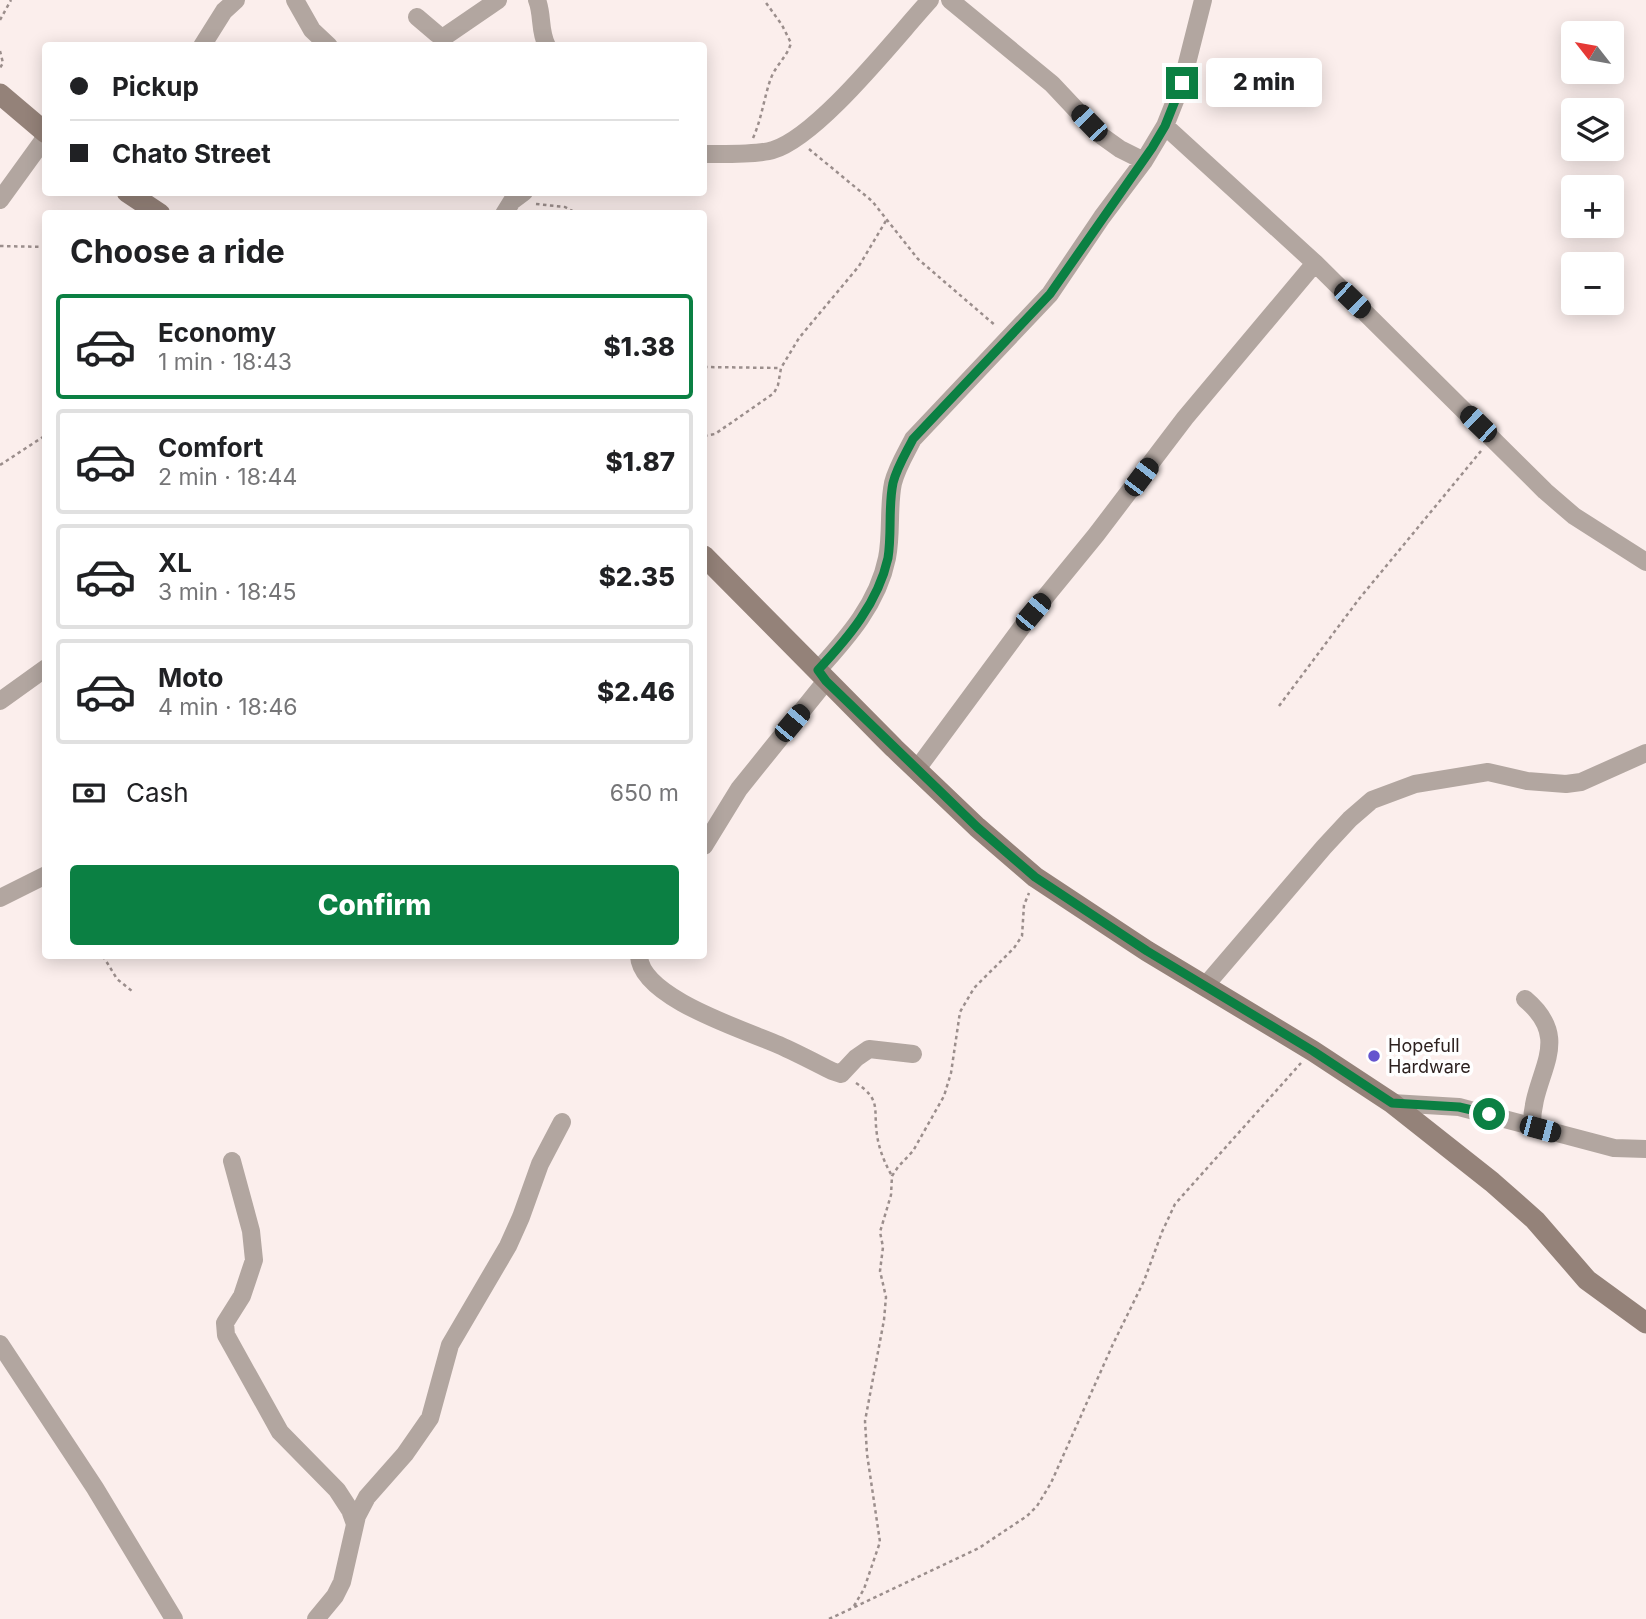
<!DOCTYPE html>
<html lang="en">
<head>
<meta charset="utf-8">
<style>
  :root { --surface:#fff; --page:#f2f2f2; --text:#202124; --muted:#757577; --line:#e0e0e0; --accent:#0b8043 }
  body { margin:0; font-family:Inter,sans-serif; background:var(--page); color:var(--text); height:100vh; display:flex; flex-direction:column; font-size:26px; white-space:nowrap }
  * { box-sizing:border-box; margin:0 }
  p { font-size:23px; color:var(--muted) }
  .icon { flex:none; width:38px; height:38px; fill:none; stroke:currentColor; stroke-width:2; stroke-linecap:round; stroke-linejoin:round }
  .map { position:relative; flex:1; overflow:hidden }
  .details { position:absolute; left:42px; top:210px; width:665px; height:749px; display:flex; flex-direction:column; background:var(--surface); border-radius:7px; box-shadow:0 4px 18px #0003 }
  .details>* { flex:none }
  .top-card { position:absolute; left:42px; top:42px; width:665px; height:154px; border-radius:7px; box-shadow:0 4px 18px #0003; display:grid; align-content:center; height:154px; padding:0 28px; background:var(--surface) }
  .needle { width:46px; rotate:301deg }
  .controls { position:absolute; left:1561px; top:21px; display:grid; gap:14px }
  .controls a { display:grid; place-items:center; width:63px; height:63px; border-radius:7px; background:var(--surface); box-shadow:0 4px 18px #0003; font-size:35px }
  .end { position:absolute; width:32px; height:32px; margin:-16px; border:9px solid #0b8043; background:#fff; box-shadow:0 0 0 4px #fff }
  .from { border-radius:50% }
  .bubble { position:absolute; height:49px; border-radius:7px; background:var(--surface); box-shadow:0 4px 18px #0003; font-size:23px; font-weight:800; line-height:49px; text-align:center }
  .car { position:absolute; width:21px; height:42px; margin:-21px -10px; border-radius:9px; box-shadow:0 0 5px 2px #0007; background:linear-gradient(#222 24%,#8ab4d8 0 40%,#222 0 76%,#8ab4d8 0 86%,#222 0) }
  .top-card b { display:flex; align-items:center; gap:24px; height:66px; font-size:26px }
  .top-card b+b { border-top:2px solid var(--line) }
  .top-card i { width:18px; height:18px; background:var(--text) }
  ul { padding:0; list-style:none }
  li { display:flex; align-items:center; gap:21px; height:105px; margin:0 14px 10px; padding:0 14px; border:4px solid var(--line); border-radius:7px }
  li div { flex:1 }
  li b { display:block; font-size:26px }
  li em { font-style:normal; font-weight:800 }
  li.active { border-color:var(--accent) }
  li>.icon { width:63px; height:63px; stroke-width:1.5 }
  h2 { padding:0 28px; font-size:32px; line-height:84px }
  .pay { display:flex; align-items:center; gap:18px; height:77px; padding:0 28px; font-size:26px }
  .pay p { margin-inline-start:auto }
  .cta { display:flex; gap:14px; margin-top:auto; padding:14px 28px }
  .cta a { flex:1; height:80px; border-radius:7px; background:var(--accent); color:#fff; font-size:28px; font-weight:800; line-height:80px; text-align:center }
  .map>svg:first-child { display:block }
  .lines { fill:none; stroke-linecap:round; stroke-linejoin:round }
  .path { stroke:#9b8e8c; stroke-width:2.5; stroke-dasharray:3.5 3.5; stroke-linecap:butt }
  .street { stroke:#b2a6a0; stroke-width:18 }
  .secondary { stroke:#948279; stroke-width:21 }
  .route { stroke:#0b8043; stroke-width:9 }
  .poi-dot { fill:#6555ce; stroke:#fff; stroke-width:2.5 }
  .labels { text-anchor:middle; stroke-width:7; stroke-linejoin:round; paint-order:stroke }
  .poi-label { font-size:18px; fill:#2d211f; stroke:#fff; text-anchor:start }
</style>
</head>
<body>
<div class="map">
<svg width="1646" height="1619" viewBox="0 0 1646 1619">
  <rect width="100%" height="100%" fill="#fbeeec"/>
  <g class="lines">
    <path class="path" d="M 0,20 L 11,0
      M 0,51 L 3,63 L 0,68
      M 753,138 C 762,118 764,97 771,78 C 776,65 787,57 791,43 L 782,25 L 764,0
      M 809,149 L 872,201 L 918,259 L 996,326
      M 536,204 L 565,207 L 578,214
      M 0,246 L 46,247
      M 704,367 L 780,368
      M 704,436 L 715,434 L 774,393 L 778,385 L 781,368 L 799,338 L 859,266 L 887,219
      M 0,465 L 46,435
      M 1279,706 L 1359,599 L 1481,451
      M 103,956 L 117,979 L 132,991
      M 856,1083 C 882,1100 873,1109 877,1135 C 879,1149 885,1164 892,1176
      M 854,1606 L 864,1589 L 880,1542 L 867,1454 L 865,1421 L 884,1320 L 886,1297 L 880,1271 L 883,1247 L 880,1232 L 891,1195 L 892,1176 L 898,1167 L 913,1151 L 944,1096 L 951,1073 L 960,1012 L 974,988 L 1014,948 L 1022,936 L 1024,905 L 1029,893
      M 829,1619 L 979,1548 L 1027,1516 L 1037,1506 L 1051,1483 L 1113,1344 L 1144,1281 L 1162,1232 L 1175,1204 L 1301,1063"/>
    <path class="street" d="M 295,0 L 312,30 L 329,46
      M 537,0 C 543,15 539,31 547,46
      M 950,0 L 1052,84 L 1099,134 L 1120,149 L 1144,161
      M 417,17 L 437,34 L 444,37 L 498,0
      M 202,46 L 224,11 L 236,0
      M 1165,126 L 1315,263 L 1545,491 L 1574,516 L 1646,562
      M 704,154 C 720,154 758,155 773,150 C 819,136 895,38 930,0
      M 0,200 L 42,142 L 45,133
      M 504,214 L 512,201 L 524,192
      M 818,670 C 848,637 878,603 887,558 C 892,533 888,507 893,483 C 897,467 906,453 913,439 L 1050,294 L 1102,217 L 1144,161 L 1165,126 L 1182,83 L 1203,0
      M 0,701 L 46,668
      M 917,769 L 1033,612 L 1096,535 L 1185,418 L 1315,263
      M 704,846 L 739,789 L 826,681
      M 0,898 L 46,875
      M 639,956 C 641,998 745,1030 779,1045 C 797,1053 814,1062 832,1071 L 841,1074 L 856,1058 L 869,1049 L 913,1054
      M 1205,986 L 1324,847 L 1350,819 L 1372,800 L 1415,784 L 1488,772 L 1527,781 L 1566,784 L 1581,782 L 1646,753
      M 1525,999 C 1576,1042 1531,1073 1532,1126
      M 1392,1103 L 1459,1107 L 1614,1148 L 1646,1149
      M 232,1161 L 251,1231 L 254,1260 L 242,1296 L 225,1323 L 226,1335 L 280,1432 L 337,1490 L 350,1510 L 355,1524
      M 0,1344 L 95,1488 L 174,1619
      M 316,1619 L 335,1596 L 342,1582 L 357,1516 L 367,1497 L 405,1454 L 430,1418 L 450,1345 L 508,1246 L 521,1217 L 540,1164 L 562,1122"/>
    <path class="secondary" d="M 0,94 L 46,133
      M 127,192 L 160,214
      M 704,556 L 894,748 L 977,827 L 1035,877 L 1147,951 L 1313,1051 L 1392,1103 L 1492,1182 L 1535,1220 L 1587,1280 L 1646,1323"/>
  </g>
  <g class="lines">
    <path class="route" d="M 1182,83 L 1165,126 L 1152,148 L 1050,294 L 913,439 C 906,453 897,467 893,483 C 888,507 892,533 888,558 C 878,603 848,638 818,670 L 826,681 L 977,827 L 1035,877 L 1147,951 L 1313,1051 L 1392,1103 L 1459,1107 L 1489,1114"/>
  </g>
  <circle class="poi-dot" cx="1374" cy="1056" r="7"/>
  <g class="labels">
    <g class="poi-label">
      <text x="1388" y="1052">Hopefull<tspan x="1388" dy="21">Hardware</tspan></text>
    </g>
  </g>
</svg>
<div class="controls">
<a><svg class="needle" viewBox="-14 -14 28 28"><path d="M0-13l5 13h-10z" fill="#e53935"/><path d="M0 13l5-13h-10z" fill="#757577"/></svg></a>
<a><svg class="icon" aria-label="layers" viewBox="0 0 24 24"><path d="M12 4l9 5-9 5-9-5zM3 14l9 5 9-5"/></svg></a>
<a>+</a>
<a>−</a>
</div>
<i class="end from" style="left:1489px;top:1114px"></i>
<i class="end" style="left:1182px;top:83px"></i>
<div class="bubble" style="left:1206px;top:58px;width:116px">2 min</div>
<i class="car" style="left:1089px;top:123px;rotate:316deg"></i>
<i class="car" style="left:1352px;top:300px;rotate:134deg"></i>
<i class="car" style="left:1478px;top:424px;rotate:314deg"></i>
<i class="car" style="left:1141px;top:477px;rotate:37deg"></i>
<i class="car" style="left:1033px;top:612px;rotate:40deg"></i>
<i class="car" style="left:792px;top:723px;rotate:40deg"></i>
<i class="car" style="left:1540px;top:1129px;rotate:105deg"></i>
<div class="top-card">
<b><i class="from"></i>Pickup</b>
<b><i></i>Chato Street</b>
</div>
<section class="details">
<h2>Choose a ride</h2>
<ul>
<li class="active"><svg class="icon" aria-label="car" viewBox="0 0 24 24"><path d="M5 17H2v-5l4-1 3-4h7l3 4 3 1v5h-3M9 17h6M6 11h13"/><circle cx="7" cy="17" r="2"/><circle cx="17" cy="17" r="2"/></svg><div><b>Economy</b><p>1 min · 18:43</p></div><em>$1.38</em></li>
<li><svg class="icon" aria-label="car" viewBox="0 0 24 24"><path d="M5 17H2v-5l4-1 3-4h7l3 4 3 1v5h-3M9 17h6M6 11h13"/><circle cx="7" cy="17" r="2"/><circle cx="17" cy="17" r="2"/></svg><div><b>Comfort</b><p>2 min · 18:44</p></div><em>$1.87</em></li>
<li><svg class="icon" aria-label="car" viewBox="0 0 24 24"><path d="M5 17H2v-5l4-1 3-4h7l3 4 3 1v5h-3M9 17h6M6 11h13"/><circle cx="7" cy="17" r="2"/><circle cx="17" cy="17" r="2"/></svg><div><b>XL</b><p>3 min · 18:45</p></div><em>$2.35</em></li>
<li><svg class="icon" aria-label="car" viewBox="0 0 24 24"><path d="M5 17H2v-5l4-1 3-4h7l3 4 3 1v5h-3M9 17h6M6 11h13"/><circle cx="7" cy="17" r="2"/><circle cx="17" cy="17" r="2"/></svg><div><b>Moto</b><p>4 min · 18:46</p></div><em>$2.46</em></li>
</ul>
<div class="pay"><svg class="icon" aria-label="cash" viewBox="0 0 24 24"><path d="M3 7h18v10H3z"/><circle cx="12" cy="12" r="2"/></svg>Cash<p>650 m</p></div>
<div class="cta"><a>Confirm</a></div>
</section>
</div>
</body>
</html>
